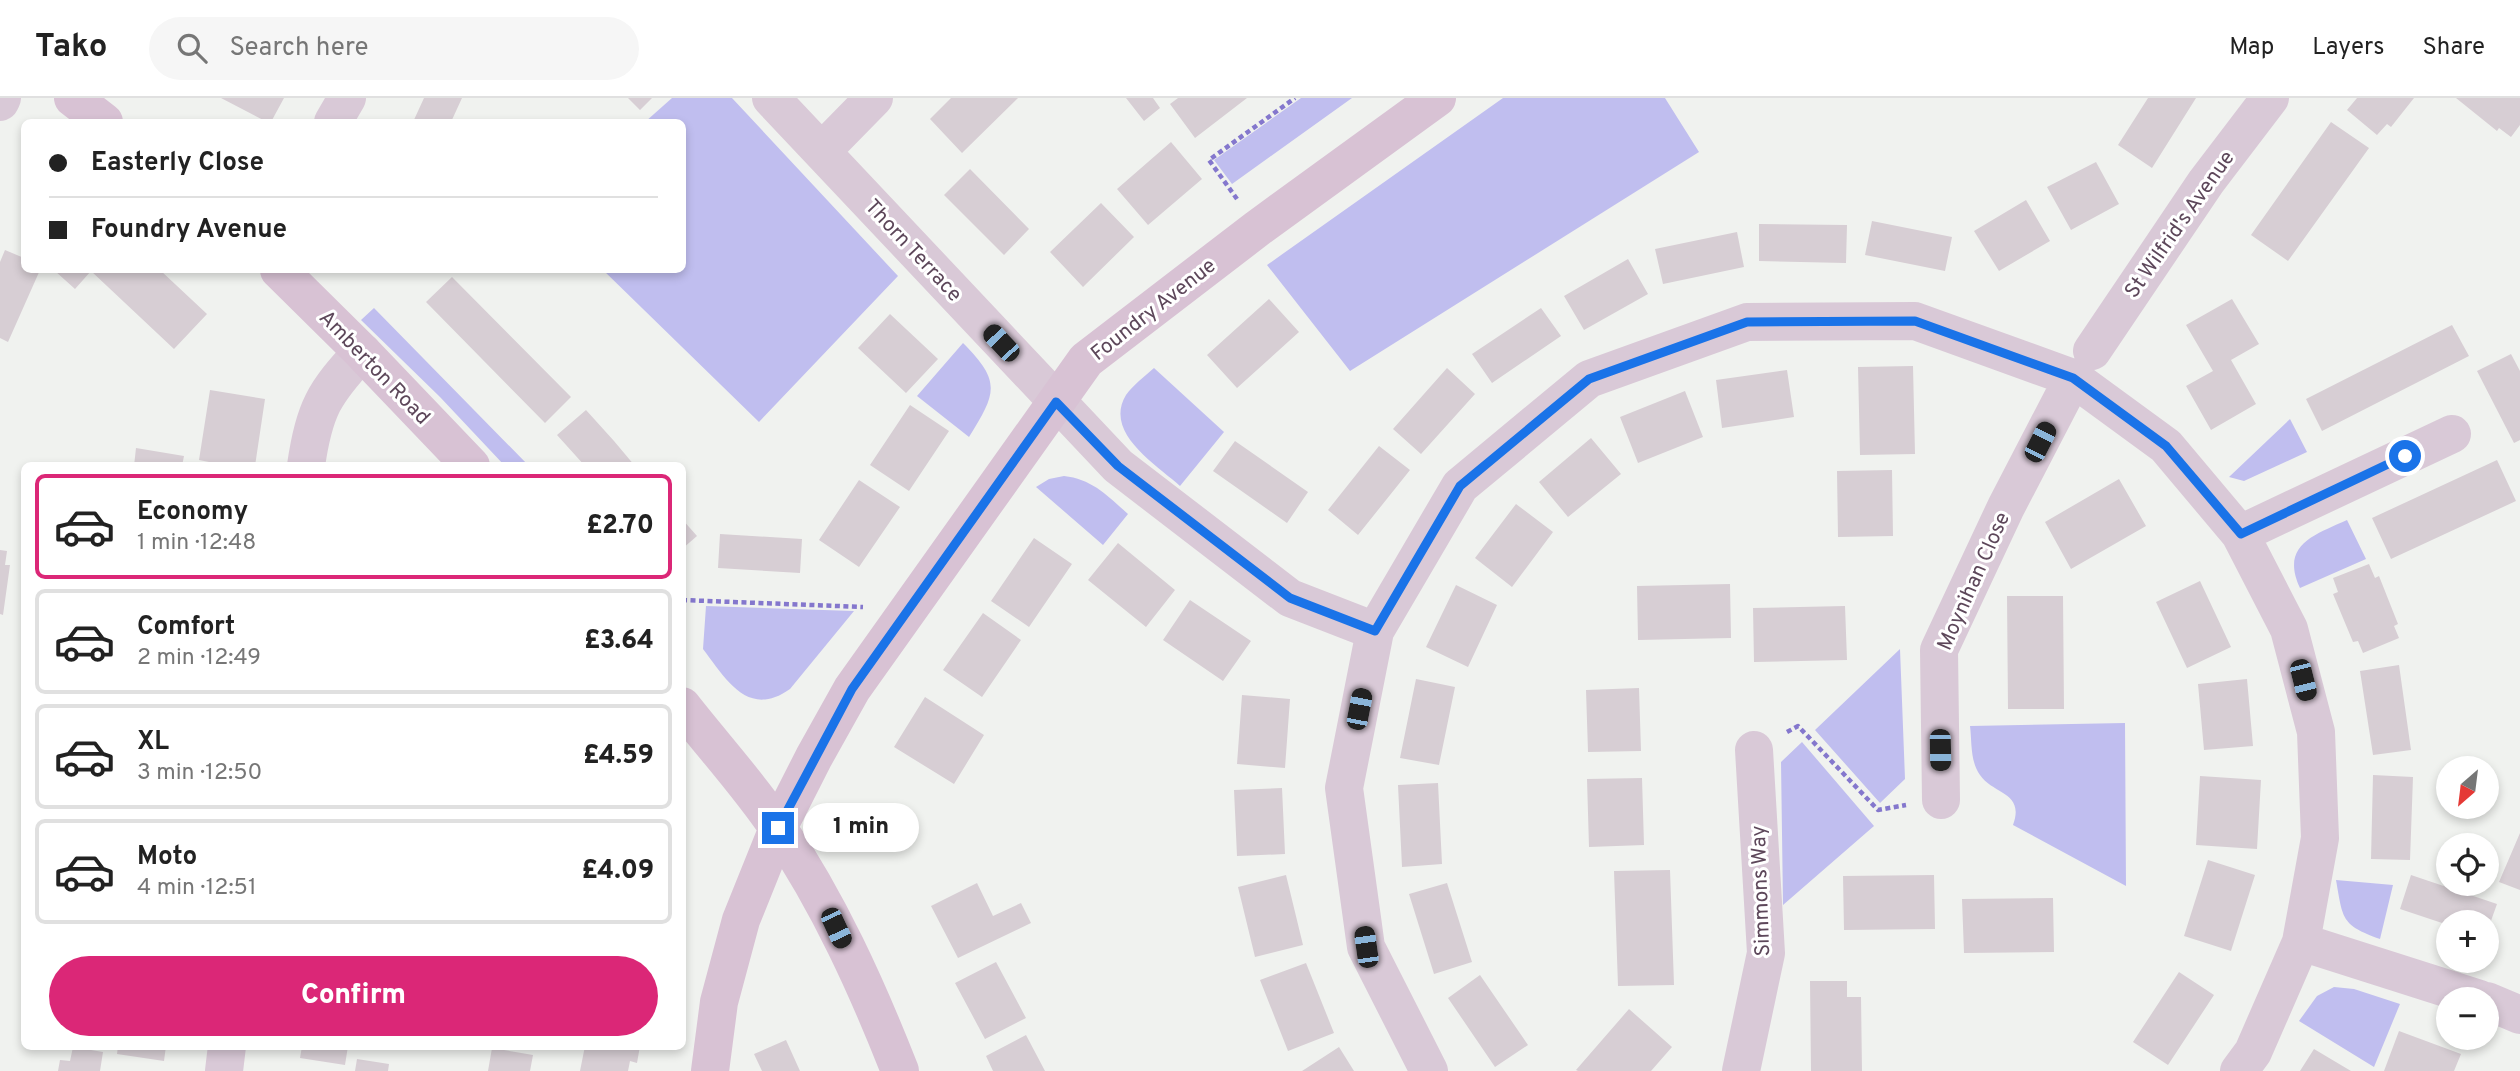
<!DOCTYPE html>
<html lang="en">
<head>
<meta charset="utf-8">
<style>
  :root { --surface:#fff; --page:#f6f6f6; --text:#222; --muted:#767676; --line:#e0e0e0; --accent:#db2777 }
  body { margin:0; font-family:Overpass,sans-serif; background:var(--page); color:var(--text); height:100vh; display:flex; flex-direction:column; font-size:26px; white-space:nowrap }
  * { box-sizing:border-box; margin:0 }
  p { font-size:23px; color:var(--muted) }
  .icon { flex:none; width:38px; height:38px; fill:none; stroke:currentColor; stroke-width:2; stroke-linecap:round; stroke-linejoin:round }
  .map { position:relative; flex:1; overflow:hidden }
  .details { position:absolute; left:21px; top:364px; width:665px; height:588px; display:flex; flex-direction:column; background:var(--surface); border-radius:10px; box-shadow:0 4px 10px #0003 }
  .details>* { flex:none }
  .guide { position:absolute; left:21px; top:21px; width:665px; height:154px; border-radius:10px; box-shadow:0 4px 10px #0003; display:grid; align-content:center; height:154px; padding:0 28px; background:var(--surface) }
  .needle { width:46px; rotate:208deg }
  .buttons { position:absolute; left:2436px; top:658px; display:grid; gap:14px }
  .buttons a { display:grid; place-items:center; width:63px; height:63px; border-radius:50%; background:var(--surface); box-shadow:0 4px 10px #0003; font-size:35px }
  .end { position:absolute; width:32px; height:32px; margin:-16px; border:9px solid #1a73e8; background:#fff; box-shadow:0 0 0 4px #fff }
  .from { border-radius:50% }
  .bubble { position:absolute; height:49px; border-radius:24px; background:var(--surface); box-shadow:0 4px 10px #0003; font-size:23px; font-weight:800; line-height:49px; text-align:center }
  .car { position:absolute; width:21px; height:42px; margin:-21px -10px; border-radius:9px; box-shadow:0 0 5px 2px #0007; background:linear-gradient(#222 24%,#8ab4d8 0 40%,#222 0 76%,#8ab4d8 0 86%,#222 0) }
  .guide b { display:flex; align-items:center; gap:24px; height:66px; font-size:26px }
  .guide b+b { border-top:2px solid var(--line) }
  .guide i { width:18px; height:18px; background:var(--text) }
  ul { padding:12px 0 0; list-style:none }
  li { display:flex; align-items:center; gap:21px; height:105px; margin:0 14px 10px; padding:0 14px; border:4px solid var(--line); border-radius:10px }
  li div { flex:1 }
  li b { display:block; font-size:26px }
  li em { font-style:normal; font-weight:800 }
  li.active { border-color:var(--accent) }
  li>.icon { width:63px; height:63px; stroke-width:1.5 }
  .cta { display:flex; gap:14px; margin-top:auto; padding:14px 28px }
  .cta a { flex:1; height:80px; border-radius:42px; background:var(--accent); color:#fff; font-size:28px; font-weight:800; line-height:80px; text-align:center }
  header { display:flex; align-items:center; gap:42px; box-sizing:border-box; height:98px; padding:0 35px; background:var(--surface); border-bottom:2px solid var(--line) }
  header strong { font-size:33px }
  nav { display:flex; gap:38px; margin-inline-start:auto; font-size:24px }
  .search { width:490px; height:63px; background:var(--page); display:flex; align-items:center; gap:18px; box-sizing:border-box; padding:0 24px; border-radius:38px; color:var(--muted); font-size:26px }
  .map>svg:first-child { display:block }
  .green { fill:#c0beef }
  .building { fill:#d7ced4 }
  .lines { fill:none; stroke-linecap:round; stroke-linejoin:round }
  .path { stroke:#8477cd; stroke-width:4.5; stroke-dasharray:5 3.5; stroke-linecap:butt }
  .street { stroke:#d9c9d7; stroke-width:38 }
  .secondary { stroke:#d8c2d4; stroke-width:38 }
  .route { stroke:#1a73e8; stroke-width:9 }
  .labels { text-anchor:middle; stroke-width:6; stroke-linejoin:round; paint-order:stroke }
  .street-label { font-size:21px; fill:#5d475a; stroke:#fff }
</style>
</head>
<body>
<header>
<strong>Tako</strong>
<div class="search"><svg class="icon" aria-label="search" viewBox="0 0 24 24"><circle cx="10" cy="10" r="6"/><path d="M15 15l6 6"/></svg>Search here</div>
<nav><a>Map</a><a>Layers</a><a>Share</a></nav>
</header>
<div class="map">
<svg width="2520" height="973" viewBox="0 0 2520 973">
  <rect width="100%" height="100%" fill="#f0f2ef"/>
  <path class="green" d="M 672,0 L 732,0 L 898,178 L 759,324 L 603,172 L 682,172 L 682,24 L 645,24 Z
    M 1301,0 L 1352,0 L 1232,86 L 1214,62 Z
    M 1503,0 L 1665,0 L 1699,54 L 1350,273 L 1267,167 Z
    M 374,210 L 528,367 L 504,367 L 440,299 L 361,222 Z
    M 963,245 C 1002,284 996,295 969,339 L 917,298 Z
    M 1154,270 L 1224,334 L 1180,388 C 1157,367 1103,335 1126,297 C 1133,287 1145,278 1154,270 Z
    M 2290,321 L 2307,354 L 2244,383 L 2229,379 Z
    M 1064,378 C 1092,381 1108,398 1128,416 L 1103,447 L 1036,389 L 1049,381 Z
    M 2347,422 L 2366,461 L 2300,490 C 2280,447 2314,437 2347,422 Z
    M 706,508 L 854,513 L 790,591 C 748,621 726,581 703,551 Z
    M 1900,551 L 1905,681 L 1880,705 L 1815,632 Z
    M 2125,625 L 2126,788 L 2013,727 C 2025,694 1994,697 1980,677 C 1970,663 1972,644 1970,628 Z
    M 1802,644 L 1874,728 L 1783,807 L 1781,664 Z
    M 2336,782 L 2393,787 L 2380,841 C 2341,827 2343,821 2336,782 Z
    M 2334,889 L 2354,891 L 2400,906 L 2374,969 L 2299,923 L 2317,898 Z"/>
  <path class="building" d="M 221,0 L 284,0 L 271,24 L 267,24 Z
    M 424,0 L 462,0 L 451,24 L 413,24 Z
    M 628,0 L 652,0 L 640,12 Z
    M 951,0 L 1018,0 L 962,55 L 930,21 Z
    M 1126,0 L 1153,0 L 1160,10 L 1144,23 Z
    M 1178,0 L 1247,0 L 1195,40 L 1170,6 Z
    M 2148,0 L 2196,0 L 2152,70 L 2118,47 Z
    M 2357,0 L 2414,0 L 2391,29 L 2387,26 L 2377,37 L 2347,12 Z
    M 2456,0 L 2520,0 L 2520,27 L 2511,39 L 2499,30 L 2497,33 Z
    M 2331,24 L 2369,50 L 2288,163 L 2251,137 Z
    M 1171,44 L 1202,81 L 1148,127 L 1117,91 Z
    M 2096,64 L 2119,106 L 2071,132 L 2047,89 Z
    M 970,71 L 1029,131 L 1004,157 L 944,97 Z
    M 2026,102 L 2050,143 L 1999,173 L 1974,133 Z
    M 1101,105 L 1134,139 L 1083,189 L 1050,154 Z
    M 1872,123 L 1952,139 L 1945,173 L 1865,157 Z
    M 1759,126 L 1847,127 L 1846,165 L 1759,163 Z
    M 1737,134 L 1744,169 L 1663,186 L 1655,151 Z
    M 5,152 L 24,160 L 24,172 L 40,172 L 8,244 L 0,240 L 0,164 Z
    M 1628,161 L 1648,196 L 1584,232 L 1564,198 Z
    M 57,172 L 160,172 L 207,216 L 174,251 L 91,173 L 75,191 L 55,173 Z
    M 452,179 L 571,299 L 545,325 L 426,204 Z
    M 1269,201 L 1299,234 L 1237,290 L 1207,257 Z
    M 2232,201 L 2259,246 L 2231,262 L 2256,306 L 2211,332 L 2186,288 L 2213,273 L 2186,227 Z
    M 1541,210 L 1561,238 L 1492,285 L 1472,256 Z
    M 890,216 L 938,261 L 906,295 L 858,250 Z
    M 2452,227 L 2469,258 L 2322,333 L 2306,301 Z
    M 2511,256 L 2520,273 L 2520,342 L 2514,345 L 2477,273 Z
    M 1913,268 L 1915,356 L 1860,357 L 1858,269 Z
    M 1447,270 L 1475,296 L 1421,356 L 1393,331 Z
    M 1787,272 L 1794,319 L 1722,330 L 1716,282 Z
    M 210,292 L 265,301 L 255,368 L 229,368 L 199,362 Z
    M 1685,293 L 1703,339 L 1638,365 L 1620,319 Z
    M 910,307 L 949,333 L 909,393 L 870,367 Z
    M 586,312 L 614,343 L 635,368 L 585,368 L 557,337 Z
    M 1591,340 L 1621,376 L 1568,419 L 1539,384 Z
    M 1235,343 L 1308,394 L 1287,425 L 1213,373 Z
    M 1379,348 L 1410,372 L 1358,437 L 1328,412 Z
    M 136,350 L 184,358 L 182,368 L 134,368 Z
    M 2497,362 L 2516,403 L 2391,461 L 2372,420 Z
    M 1892,372 L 1893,438 L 1838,439 L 1837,373 Z
    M 2119,381 L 2146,428 L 2071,471 L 2045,424 Z
    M 859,382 L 900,409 L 859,469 L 819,442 Z
    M 1516,406 L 1553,434 L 1512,489 L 1475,460 Z
    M 682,421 L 697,438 L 682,451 Z
    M 720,436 L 802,441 L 800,475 L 718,470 Z
    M 1034,440 L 1072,466 L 1029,529 L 991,503 Z
    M 1118,445 L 1175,492 L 1146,529 L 1088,482 Z
    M 0,452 L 7,453 L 5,467 L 10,467 L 3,517 L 0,516 Z
    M 2369,466 L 2375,480 L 2379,478 L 2398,526 L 2394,528 L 2399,540 L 2363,555 L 2358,543 L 2353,544 L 2333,496 L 2338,494 L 2333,480 Z
    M 2200,483 L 2231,549 L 2187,570 L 2156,504 Z
    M 1730,486 L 1731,540 L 1638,542 L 1637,488 Z
    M 1456,487 L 1497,507 L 1468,569 L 1426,549 Z
    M 2007,498 L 2063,498 L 2064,611 L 2008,611 Z
    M 1190,502 L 1251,543 L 1223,583 L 1163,542 Z
    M 1845,508 L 1847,562 L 1754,564 L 1753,510 Z
    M 983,515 L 1021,542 L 982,599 L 943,572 Z
    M 2399,567 L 2411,652 L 2373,657 L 2360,573 Z
    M 1416,581 L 1455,589 L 1439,667 L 1400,660 Z
    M 2247,581 L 2253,648 L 2204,652 L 2198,586 Z
    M 1639,590 L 1641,653 L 1588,654 L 1586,592 Z
    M 1242,597 L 1290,601 L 1285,670 L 1237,666 Z
    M 925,599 L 984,637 L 954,686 L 894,649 Z
    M 2373,677 L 2413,679 L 2410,762 L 2371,761 Z
    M 2200,678 L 2261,682 L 2257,751 L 2196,747 Z
    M 1642,680 L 1644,747 L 1589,749 L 1587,681 Z
    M 1438,685 L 1442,766 L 1402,769 L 1398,687 Z
    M 1282,690 L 1285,756 L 1237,758 L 1234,692 Z
    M 2520,735 L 2520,792 L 2499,784 Z
    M 2208,762 L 2255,777 L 2231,853 L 2184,838 Z
    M 1670,772 L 1674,887 L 1618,888 L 1614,773 Z
    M 1286,777 L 1303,847 L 1255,859 L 1238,789 Z
    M 1934,777 L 1935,831 L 1844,832 L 1843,778 Z
    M 2411,777 L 2497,806 L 2487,834 L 2487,824 L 2448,824 L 2448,827 L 2400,811 Z
    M 977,785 L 993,818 L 1021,805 L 1031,825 L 958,860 L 931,808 Z
    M 1447,785 L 1472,864 L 1434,876 L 1409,796 Z
    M 2053,800 L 2054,854 L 1964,855 L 1962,801 Z
    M 996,864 L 1026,920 L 985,941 L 955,885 Z
    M 1306,865 L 1334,935 L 1288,953 L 1260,882 Z
    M 2179,874 L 2214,897 L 2168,967 L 2133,944 Z
    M 1480,877 L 1528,947 L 1495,969 L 1448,900 Z
    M 1810,883 L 1847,883 L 1847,899 L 1861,899 L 1862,973 L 1811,973 Z
    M 1629,911 L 1672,949 L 1651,973 L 1578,973 L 1576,972 Z
    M 2399,933 L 2461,956 L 2454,973 L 2384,973 Z
    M 1026,937 L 1045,973 L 993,973 L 986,958 Z
    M 786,942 L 800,973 L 762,973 L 754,956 Z
    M 118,948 L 166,948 L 164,963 L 117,956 Z
    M 302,948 L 348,948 L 345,967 L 300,960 Z
    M 585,948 L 640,948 L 637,965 L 630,963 L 628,973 L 580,973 Z
    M 73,949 L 103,954 L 100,973 L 58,973 L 60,962 L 70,963 Z
    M 1339,949 L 1354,973 L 1302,973 Z
    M 492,950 L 533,957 L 530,973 L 488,973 Z
    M 2314,951 L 2351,973 L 2300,973 Z
    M 357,961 L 389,966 L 388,973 L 355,973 Z"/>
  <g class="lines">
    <path class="path" d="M 1237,101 L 1209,62 L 1295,0
      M 682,502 L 863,509
      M 1787,634 L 1798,628 L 1878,712 L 1906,707"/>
    <path class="street" d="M 771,0 L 1118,368 L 1290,500 L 1375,533
      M 0,4 L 2,0
      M 333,24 L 347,0
      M 822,53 L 874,0
      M 2092,253 L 2206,84 L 2270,0
      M 306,368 C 314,311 324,295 362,254
      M 2240,436 L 2452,336
      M 1941,702 L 1939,552 L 2006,409 L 2073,280
      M 2301,844 L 2480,901
      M 2487,903 L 2520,917
      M 224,973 L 227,948
      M 1429,973 L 1366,849 L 1344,690 L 1375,533 L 1460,388 L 1589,281 L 1747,224 L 1915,223 L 2073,280 L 2166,348 L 2240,436 L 2289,531 L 2316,634 L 2320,740 L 2301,844 L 2253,954 L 2239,973
      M 1741,973 L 1766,855 L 1754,652"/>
    <path class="secondary" d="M 73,0 L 104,24
      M 279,172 L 362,254 L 471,368
      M 682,608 C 714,649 750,688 778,730 C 829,805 867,889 900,973
      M 710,973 L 719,904 L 741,822 L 778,730 L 814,659 L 852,591 L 1086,262 L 1258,130 L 1437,0"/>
  </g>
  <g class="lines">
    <path class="route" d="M 778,730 L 852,591 L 1056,304 L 1118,368 L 1290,500 L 1375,533 L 1460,388 L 1589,281 L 1747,224 L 1915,223 L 2073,280 L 2166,348 L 2241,436 L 2405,358"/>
  </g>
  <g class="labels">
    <g class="street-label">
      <text transform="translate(2179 126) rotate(-55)" y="7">St Wilfrid's Avenue</text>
      <text transform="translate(914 152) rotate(47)" y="7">Thorn Terrace</text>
      <text transform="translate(1153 211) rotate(-38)" y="7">Foundry Avenue</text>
      <text transform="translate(375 269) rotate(46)" y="7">Amberton Road</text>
      <text transform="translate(1973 483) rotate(-66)" y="7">Moynihan Close</text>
      <text transform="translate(1760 793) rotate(-92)" y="7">Simmons Way</text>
    </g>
  </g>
</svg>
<div class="buttons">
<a><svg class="needle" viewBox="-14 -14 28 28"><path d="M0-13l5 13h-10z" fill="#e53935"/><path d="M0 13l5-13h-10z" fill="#767676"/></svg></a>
<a><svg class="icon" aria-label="locate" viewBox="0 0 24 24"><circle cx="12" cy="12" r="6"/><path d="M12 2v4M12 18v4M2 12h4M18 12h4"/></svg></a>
<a>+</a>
<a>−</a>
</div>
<i class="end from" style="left:2405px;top:358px"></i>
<i class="end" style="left:778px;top:730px"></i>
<div class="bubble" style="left:803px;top:705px;width:116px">1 min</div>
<i class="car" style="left:1001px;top:245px;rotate:317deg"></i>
<i class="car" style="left:2040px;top:344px;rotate:27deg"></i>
<i class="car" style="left:2303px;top:582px;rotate:166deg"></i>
<i class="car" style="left:1359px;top:611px;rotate:11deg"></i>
<i class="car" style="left:1940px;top:652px;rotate:179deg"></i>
<i class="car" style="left:836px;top:830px;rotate:155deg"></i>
<i class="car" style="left:1366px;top:849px;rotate:352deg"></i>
<div class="guide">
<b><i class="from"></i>Easterly Close</b>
<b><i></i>Foundry Avenue</b>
</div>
<section class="details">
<ul>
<li class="active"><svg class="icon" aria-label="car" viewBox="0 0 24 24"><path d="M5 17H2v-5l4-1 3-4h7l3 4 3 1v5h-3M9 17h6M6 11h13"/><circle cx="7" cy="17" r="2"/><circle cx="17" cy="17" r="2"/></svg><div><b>Economy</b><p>1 min · 12:48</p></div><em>£2.70</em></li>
<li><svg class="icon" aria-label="car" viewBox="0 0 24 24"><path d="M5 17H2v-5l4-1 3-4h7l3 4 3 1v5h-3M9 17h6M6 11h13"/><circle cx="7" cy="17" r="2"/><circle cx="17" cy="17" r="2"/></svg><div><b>Comfort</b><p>2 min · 12:49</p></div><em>£3.64</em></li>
<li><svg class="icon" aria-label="car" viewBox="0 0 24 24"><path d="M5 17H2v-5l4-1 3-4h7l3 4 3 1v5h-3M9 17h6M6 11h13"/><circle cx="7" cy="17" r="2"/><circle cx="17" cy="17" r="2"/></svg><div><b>XL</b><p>3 min · 12:50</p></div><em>£4.59</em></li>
<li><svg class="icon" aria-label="car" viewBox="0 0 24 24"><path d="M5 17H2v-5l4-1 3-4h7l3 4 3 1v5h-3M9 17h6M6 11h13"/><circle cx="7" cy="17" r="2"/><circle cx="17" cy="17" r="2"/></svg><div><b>Moto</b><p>4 min · 12:51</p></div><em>£4.09</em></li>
</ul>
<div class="cta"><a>Confirm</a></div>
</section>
</div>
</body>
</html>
